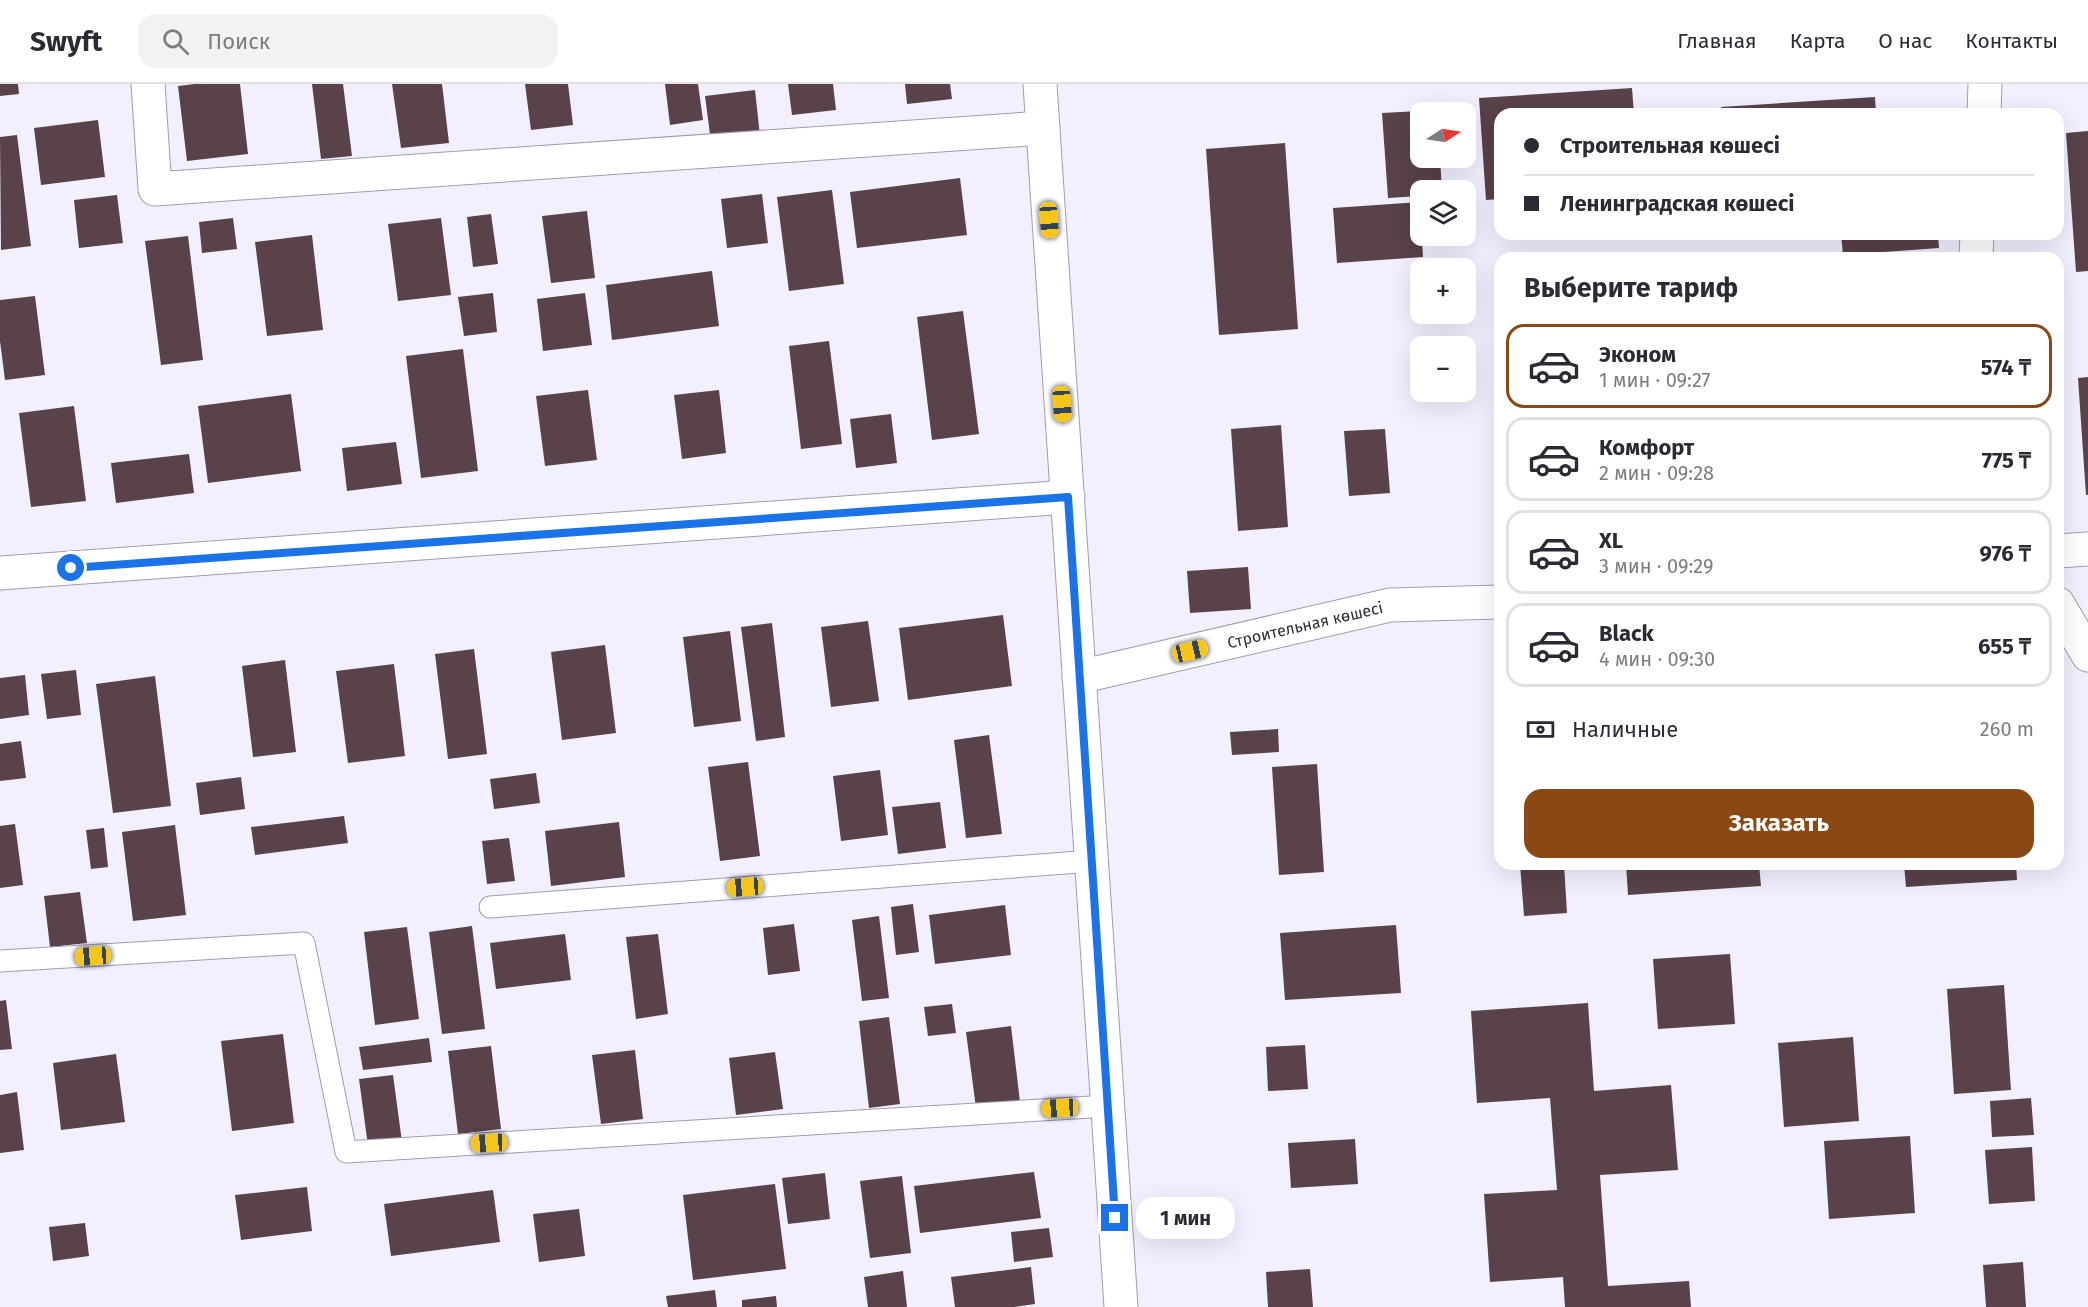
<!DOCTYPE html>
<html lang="ru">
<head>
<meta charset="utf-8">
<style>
  :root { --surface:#fff; --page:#f2f2f3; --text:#2b2b33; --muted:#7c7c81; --line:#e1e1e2; --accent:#894814 }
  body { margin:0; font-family:"Fira Sans",sans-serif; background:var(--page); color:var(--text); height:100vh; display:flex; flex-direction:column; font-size:22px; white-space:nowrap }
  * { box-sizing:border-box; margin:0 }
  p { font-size:20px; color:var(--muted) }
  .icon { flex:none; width:33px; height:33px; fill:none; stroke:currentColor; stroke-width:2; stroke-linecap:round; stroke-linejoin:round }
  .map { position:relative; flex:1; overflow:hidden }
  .sheet { position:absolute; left:1494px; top:168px; width:570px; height:618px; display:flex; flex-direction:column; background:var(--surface); border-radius:18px; box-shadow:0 6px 24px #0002 }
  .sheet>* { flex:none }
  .guide { position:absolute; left:1494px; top:24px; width:570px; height:132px; border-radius:18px; box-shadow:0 6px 24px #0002; display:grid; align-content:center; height:132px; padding:0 30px; background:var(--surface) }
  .needle { width:39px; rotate:78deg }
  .tools { position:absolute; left:1410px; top:18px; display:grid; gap:12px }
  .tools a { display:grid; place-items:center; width:66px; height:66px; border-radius:12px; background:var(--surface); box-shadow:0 6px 24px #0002; font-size:30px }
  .end { position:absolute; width:27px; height:27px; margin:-14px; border:8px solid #1a73e8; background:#fff; box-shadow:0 0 0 3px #fff }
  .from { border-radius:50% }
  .bubble { position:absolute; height:42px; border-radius:18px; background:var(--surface); box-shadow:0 6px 24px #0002; font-size:20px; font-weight:700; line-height:42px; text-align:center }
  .car { position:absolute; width:18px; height:36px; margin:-18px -9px; border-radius:8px; box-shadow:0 0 4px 2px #0007; background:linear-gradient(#f5c518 24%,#345 0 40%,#f5c518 0 76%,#345 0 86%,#f5c518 0) }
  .guide b { display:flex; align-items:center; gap:21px; height:57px; font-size:22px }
  .guide b+b { border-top:2px solid var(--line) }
  .guide i { width:15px; height:15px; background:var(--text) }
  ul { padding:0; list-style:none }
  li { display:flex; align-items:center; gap:18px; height:84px; margin:0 12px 9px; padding:0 18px; border:3px solid var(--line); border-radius:18px }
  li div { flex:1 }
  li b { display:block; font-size:22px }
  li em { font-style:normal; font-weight:700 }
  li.on { border-color:var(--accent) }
  li>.icon { width:54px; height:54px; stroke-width:1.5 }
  h2 { padding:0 30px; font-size:27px; line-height:72px }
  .pay { display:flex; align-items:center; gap:15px; height:66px; padding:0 30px; font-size:22px }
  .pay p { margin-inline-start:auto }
  .cta { display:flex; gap:12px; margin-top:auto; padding:12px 30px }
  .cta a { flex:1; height:69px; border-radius:18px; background:var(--accent); color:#fff; font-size:24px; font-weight:700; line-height:69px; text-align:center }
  header { display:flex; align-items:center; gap:36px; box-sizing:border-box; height:84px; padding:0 30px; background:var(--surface); border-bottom:2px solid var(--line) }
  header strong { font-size:28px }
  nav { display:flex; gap:33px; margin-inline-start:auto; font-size:21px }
  .search { width:420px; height:54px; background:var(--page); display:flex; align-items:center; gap:15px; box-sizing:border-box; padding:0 21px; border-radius:18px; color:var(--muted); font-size:22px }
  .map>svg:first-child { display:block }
  .building { fill:#59424a }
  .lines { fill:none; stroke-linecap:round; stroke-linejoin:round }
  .service-casing { stroke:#a09bb3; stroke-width:23 }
  .minor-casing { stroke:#a09bb3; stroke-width:35 }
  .service { stroke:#fff; stroke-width:21 }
  .minor { stroke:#fff; stroke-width:33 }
  .route { stroke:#1a73e8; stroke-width:8 }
  .labels { text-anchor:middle; stroke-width:6; stroke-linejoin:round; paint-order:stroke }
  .street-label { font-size:16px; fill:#2e2c36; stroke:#f2f0ff }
</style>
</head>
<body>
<header>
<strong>Swyft</strong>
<div class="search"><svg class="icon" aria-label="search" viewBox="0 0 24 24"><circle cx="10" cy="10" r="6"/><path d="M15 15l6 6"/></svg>Поиск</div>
<nav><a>Главная</a><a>Карта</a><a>О нас</a><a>Контакты</a></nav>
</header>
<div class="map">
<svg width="2088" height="1223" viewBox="0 0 2088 1223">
  <rect width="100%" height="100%" fill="#f2f0ff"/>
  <path class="building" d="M 0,0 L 18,0 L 19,10 L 0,12 Z
    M 195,0 L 240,0 L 248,70 L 187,77 L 178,2 Z
    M 312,0 L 343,0 L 352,72 L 321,75 Z
    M 392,0 L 442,0 L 449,59 L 401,64 Z
    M 525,0 L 568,0 L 573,41 L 531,46 Z
    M 665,0 L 698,0 L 703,36 L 670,41 Z
    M 788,0 L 833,0 L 836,26 L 792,31 Z
    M 905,0 L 950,0 L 952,15 L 907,20 Z
    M 1632,4 L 1634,30 L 1500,30 L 1500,115 L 1486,116 L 1479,14 Z
    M 755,6 L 760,52 L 711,58 L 705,12 Z
    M 1875,13 L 1876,30 L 1722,30 L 1721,23 Z
    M 1420,27 L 1420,74 L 1440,74 L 1442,106 L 1420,106 L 1420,112 L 1388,114 L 1382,29 Z
    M 98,36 L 105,93 L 41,101 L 34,44 Z
    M 2088,47 L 2088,187 L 2076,188 L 2066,49 Z
    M 17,51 L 31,162 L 1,166 L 0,53 Z
    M 1285,59 L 1298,245 L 1219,251 L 1206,65 Z
    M 960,94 L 967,151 L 857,164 L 850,108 Z
    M 832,106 L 844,200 L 789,207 L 777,113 Z
    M 762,110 L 768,159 L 727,164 L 721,115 Z
    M 117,111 L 123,159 L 79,164 L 74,116 Z
    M 1420,118 L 1423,173 L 1337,179 L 1333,124 Z
    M 587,127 L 595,194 L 551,199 L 542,132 Z
    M 491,130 L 498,180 L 473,183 L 467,133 Z
    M 233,134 L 237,165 L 202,169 L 199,138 Z
    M 441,134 L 451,211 L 398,217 L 388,140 Z
    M 1841,150 L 1938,150 L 1939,164 L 1843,171 Z
    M 312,151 L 323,246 L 267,252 L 255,158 Z
    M 188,152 L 203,276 L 161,281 L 145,157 Z
    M 712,187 L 719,242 L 612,256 L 606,201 Z
    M 493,209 L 497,248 L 464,252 L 458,213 Z
    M 585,209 L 592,261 L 543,267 L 537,215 Z
    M 35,212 L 45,291 L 5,296 L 0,257 L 0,216 Z
    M 963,227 L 979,350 L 932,356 L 917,233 Z
    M 829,257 L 842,360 L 801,365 L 789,262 Z
    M 463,265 L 478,387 L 421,394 L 406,272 Z
    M 2088,293 L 2088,411 L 2086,411 L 2078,294 Z
    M 588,306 L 597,376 L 545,382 L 536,312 Z
    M 719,306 L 726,369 L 682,375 L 674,311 Z
    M 291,310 L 301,387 L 208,399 L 198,322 Z
    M 74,322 L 86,417 L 31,423 L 19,329 Z
    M 891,330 L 897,379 L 856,384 L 850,335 Z
    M 1281,341 L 1288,443 L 1238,447 L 1231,345 Z
    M 1385,345 L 1390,409 L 1349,412 L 1344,347 Z
    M 396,358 L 402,400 L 347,407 L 342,364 Z
    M 189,370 L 194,409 L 116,419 L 111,379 Z
    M 1248,483 L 1251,525 L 1190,529 L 1187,487 Z
    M 1003,531 L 1012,602 L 908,616 L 899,544 Z
    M 868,537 L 879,617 L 831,623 L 821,543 Z
    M 772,539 L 785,653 L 756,657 L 741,543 Z
    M 730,547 L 741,637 L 694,643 L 683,553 Z
    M 605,561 L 616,649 L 562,656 L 551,568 Z
    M 474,565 L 487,670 L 448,675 L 435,570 Z
    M 285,576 L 296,668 L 253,673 L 242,582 Z
    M 394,580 L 405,672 L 348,679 L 336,587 Z
    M 76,586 L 81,631 L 47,635 L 41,590 Z
    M 25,591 L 29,631 L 0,635 L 0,594 Z
    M 155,592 L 171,722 L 113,729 L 96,600 Z
    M 1278,645 L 1279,668 L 1232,671 L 1230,648 Z
    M 989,651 L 1002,750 L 966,754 L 954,656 Z
    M 21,657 L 26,694 L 0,697 L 0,660 Z
    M 748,678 L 760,772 L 720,777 L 708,683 Z
    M 1317,680 L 1324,788 L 1279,791 L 1272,683 Z
    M 880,686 L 888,751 L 841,757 L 833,692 Z
    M 536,689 L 540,719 L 494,725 L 490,695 Z
    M 241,693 L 245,725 L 200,731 L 196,699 Z
    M 940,718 L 946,764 L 898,770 L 892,723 Z
    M 344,732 L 348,759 L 255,771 L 251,743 Z
    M 619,738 L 625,793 L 551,802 L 545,747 Z
    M 15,740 L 23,801 L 0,804 L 0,742 Z
    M 175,741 L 186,831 L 133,837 L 122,748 Z
    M 104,744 L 108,783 L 91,785 L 86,746 Z
    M 509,754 L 515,797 L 487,800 L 482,757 Z
    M 1520,780 L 1564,780 L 1567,829 L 1524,832 Z
    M 1626,780 L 1759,780 L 1761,802 L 1628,811 Z
    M 1904,780 L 2016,780 L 2017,796 L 1906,803 Z
    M 80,808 L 87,859 L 50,863 L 44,812 Z
    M 913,820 L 919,868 L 896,871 L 891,823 Z
    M 1005,821 L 1011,871 L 935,880 L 929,831 Z
    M 879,832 L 889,914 L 862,917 L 852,836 Z
    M 794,840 L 800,887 L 768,891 L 763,844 Z
    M 1396,841 L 1401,909 L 1285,916 L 1280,849 Z
    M 472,842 L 485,945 L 442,950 L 429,848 Z
    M 407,843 L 419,935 L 375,941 L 364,848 Z
    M 565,850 L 571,896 L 496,905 L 490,859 Z
    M 658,850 L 668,930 L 636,935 L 626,853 Z
    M 1730,870 L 1735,940 L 1658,945 L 1653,875 Z
    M 2004,901 L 2011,1006 L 1954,1010 L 1947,905 Z
    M 6,916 L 12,965 L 0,966 L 0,917 Z
    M 1588,919 L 1594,1007 L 1671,1001 L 1678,1086 L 1600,1091 L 1608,1202 L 1689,1197 L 1691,1223 L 1565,1223 L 1563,1193 L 1490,1198 L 1484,1110 L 1557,1106 L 1550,1014 L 1477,1019 L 1471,927 Z
    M 952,920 L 956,949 L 928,952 L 924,923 Z
    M 889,933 L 900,1020 L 869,1024 L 859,937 Z
    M 1011,942 L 1020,1018 L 976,1024 L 966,948 Z
    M 283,950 L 294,1039 L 232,1047 L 221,957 Z
    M 1853,953 L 1859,1037 L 1784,1043 L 1778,959 Z
    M 429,954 L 432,978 L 363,986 L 359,963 Z
    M 1305,961 L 1308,1005 L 1268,1007 L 1266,963 Z
    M 491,962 L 501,1045 L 458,1050 L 448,967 Z
    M 635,966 L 643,1035 L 601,1040 L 592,971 Z
    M 775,968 L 783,1025 L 736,1031 L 729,974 Z
    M 116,970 L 125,1038 L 61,1046 L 53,979 Z
    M 393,991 L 402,1058 L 368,1062 L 359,995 Z
    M 17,1008 L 24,1066 L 0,1069 L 0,1011 Z
    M 2031,1014 L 2034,1051 L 1992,1053 L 1990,1017 Z
    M 1910,1052 L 1915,1129 L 1829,1135 L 1824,1057 Z
    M 1355,1055 L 1358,1100 L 1291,1104 L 1288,1059 Z
    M 2032,1063 L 2035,1117 L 1989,1120 L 1985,1066 Z
    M 1034,1088 L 1041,1134 L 920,1149 L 914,1102 Z
    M 825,1089 L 830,1135 L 788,1140 L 782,1094 Z
    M 902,1092 L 911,1169 L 870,1174 L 860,1097 Z
    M 775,1100 L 786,1185 L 693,1196 L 683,1111 Z
    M 307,1103 L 312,1147 L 241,1156 L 235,1111 Z
    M 493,1106 L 500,1158 L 391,1172 L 384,1120 Z
    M 579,1125 L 585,1172 L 539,1178 L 533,1130 Z
    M 85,1139 L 89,1172 L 53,1177 L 49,1143 Z
    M 1049,1144 L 1053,1173 L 1014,1178 L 1011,1148 Z
    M 2023,1178 L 2026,1223 L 1986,1223 L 1983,1181 Z
    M 1031,1183 L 1035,1220 L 1014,1223 L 955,1223 L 951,1193 Z
    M 1310,1185 L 1313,1223 L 1268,1223 L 1266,1188 Z
    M 903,1187 L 907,1223 L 868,1223 L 864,1193 Z
    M 715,1206 L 717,1223 L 668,1223 L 666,1212 Z
    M 776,1212 L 777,1223 L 742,1223 L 742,1216 Z"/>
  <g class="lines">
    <g class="service-casing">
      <path id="service" d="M 490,823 L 1092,777
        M 0,877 L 304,859 L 346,1068 L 1108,1022"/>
    </g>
    <g class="minor-casing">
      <g id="minor">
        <path d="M 148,0 L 155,105 L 1043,44"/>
        <path d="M 1040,0 L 1121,1223"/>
        <path d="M 1984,30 L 1985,0"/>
        <path d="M 1976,174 L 1977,150"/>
        <path d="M 2058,467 L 2088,465"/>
        <path d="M 0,489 L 1068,413"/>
        <path d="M 2058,520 L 2088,571"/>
        <path id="s1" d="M 1079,593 L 1390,521 L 1500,518"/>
      </g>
    </g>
    <use href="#service" class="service"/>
    <use href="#minor" class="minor"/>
  </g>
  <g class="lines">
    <path class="route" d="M 71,484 L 1068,413 L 1115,1134"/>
  </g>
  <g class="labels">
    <g class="street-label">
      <text dy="6" stroke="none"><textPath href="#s1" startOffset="232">Строительная көшесі</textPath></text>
    </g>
  </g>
</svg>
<div class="tools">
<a><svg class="needle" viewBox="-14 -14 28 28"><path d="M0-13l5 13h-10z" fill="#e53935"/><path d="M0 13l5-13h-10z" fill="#7c7c81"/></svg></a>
<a><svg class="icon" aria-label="layers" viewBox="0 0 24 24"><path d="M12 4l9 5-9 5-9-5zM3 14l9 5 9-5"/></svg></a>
<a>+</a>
<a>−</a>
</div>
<i class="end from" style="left:71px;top:484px"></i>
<i class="end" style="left:1115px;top:1134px"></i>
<div class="bubble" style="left:1136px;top:1113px;width:99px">1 мин</div>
<i class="car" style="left:1049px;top:136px;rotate:176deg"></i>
<i class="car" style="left:1062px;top:320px;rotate:176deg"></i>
<i class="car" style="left:1190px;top:567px;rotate:77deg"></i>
<i class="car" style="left:745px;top:803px;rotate:266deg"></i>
<i class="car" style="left:93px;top:872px;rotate:266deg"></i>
<i class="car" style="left:1060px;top:1024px;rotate:267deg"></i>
<i class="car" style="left:489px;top:1059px;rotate:267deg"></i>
<div class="guide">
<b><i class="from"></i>Строительная көшесі</b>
<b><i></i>Ленинградская көшесі</b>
</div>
<section class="sheet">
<h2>Выберите тариф</h2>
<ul>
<li class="on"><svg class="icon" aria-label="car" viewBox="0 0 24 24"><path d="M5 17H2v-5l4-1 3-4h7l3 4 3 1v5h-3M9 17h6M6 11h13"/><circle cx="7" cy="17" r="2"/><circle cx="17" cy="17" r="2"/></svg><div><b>Эконом</b><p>1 мин · 09:27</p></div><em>574 ₸</em></li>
<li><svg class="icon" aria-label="car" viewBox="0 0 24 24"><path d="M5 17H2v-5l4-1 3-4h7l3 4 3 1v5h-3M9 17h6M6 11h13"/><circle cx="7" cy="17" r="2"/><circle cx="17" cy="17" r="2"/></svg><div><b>Комфорт</b><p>2 мин · 09:28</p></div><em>775 ₸</em></li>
<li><svg class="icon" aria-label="car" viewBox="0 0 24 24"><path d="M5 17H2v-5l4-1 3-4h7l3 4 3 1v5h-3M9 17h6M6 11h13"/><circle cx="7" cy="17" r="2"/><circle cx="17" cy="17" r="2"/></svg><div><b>XL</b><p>3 мин · 09:29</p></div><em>976 ₸</em></li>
<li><svg class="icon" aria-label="car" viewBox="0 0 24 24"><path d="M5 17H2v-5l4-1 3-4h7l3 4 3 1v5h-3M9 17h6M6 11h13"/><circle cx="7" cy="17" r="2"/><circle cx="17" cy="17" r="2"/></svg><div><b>Black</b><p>4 мин · 09:30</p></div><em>655 ₸</em></li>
</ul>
<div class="pay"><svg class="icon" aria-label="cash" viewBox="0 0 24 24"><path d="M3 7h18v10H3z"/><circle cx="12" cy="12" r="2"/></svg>Наличные<p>260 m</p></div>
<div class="cta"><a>Заказать</a></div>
</section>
</div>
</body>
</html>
